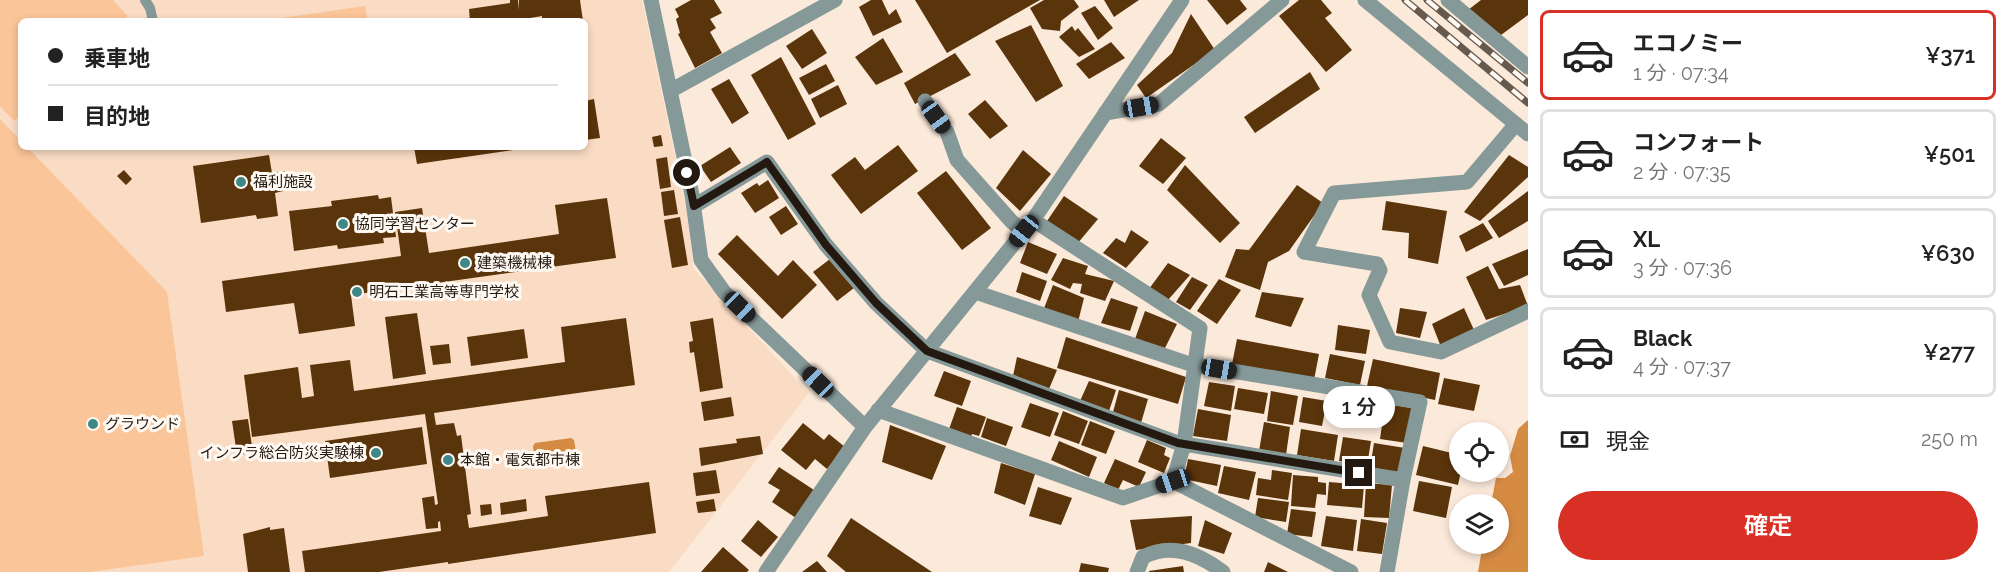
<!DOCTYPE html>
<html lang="ja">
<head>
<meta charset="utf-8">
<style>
  :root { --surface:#fff; --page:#f2f2f2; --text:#222; --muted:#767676; --line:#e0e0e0; --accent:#d93025 }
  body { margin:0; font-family:Raleway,"Noto Sans JP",sans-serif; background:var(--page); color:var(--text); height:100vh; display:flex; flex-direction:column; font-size:22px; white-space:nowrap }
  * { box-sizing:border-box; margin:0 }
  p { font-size:20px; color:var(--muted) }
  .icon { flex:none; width:33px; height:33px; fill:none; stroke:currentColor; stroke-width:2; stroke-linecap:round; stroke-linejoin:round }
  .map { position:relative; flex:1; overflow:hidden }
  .sheet { display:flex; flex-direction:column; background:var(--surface); width:480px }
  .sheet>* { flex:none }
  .banner { position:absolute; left:18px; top:18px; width:570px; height:132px; border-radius:9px; box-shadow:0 3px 9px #0003; display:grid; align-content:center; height:132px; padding:0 30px; background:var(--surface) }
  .tools { position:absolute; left:1449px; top:422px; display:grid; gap:12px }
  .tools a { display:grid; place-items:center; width:60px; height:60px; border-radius:50%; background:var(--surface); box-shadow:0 3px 9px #0003; font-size:30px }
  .end { position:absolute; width:27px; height:27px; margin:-14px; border:8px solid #231910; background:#fff; box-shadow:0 0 0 3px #fff }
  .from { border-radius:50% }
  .bubble { position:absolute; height:42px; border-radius:21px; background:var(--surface); box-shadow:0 3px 9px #0003; font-size:20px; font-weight:600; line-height:42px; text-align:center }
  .car { position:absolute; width:18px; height:36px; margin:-18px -9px; border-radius:8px; box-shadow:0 0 4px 2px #0007; background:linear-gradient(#222 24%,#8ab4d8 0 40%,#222 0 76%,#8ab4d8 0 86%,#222 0) }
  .banner b { display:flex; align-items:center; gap:21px; height:57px; font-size:22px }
  .banner b+b { border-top:2px solid var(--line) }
  .banner i { width:15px; height:15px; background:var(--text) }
  ul { padding:10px 0 0; list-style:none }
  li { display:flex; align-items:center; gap:18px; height:90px; margin:0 12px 9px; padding:0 18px; border:3px solid var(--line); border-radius:9px }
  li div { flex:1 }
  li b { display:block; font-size:22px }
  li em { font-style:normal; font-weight:600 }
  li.selected { border-color:var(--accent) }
  li>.icon { width:54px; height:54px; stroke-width:1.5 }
  .pay { display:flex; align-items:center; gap:15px; height:66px; padding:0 30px; font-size:22px }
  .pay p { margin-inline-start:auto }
  .action { display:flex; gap:12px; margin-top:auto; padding:12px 30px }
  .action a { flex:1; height:69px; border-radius:36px; background:var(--accent); color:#fff; font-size:24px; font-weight:600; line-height:69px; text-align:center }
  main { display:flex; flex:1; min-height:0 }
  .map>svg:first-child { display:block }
  .built { fill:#fadcc4; fill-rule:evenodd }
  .green { fill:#fac598 }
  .water { fill:#d68b43 }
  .building { fill:#5a340b }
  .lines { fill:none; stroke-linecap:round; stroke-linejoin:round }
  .lane { stroke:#869999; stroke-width:10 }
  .street { stroke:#869999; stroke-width:15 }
  .rail-casing { stroke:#66594e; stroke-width:7 }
  .rail { stroke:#fff9f4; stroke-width:4.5; stroke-dasharray:14; stroke-linecap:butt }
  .route { stroke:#231910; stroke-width:8 }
  .poi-dot { fill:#3f8887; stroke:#fff9f4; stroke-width:2 }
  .labels { text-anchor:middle; stroke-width:6; stroke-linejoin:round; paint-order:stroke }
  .poi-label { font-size:15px; fill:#231910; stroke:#fff9f4; text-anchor:start }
</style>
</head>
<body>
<main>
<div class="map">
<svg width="1528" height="572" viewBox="0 0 1528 572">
  <rect width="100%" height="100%" fill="#fbe9da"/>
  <path class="built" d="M 0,0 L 642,0 L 686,208 L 694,269 L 809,393 L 669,572 L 0,572 ZM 21,21 L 585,21 L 585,147 L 21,147 Z"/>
  <path class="green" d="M 0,0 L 113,0 L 128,16 L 123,21 L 21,21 L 21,115 L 14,121 L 0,106 Z
    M 365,6 L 368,21 L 261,21 Z
    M 0,119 L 21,141 L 21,147 L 27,147 L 167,292 L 204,556 L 90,572 L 0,572 Z"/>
  <path class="water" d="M 1528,420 L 1528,572 L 1478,572 L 1483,543 L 1498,543 L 1498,504 L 1491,504 L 1496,478 L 1505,478 L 1513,472 L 1510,456 L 1518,429 Z
    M 571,438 L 574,440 L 577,458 L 574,460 L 539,466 L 535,464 L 533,446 L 535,443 Z"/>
  <path class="building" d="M 510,0 L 518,0 L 519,10 L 519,0 L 580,0 L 583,21 L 542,21 L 542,16 L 513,21 L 470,21 L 469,9 L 510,3 Z
    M 691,0 L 714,0 L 722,13 L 710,19 L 716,28 L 710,32 L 722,53 L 695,68 L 678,34 L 680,33 L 676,19 L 679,17 L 675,9 Z
    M 871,0 L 882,0 L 889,15 L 896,9 L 902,22 L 873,36 L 859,7 Z
    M 915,0 L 1040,0 L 947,53 Z
    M 1044,0 L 1074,0 L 1079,7 L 1061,21 L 1060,31 L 1042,29 L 1030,8 Z
    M 1104,0 L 1139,0 L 1114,17 Z
    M 1207,0 L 1240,0 L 1247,9 L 1227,25 Z
    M 1299,0 L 1321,0 L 1332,13 L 1325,18 L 1352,50 L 1326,72 L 1279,16 Z
    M 1481,0 L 1528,0 L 1528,15 L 1501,35 L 1468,10 Z
    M 1095,6 L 1113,28 L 1098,40 L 1081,13 Z
    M 1191,14 L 1215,50 L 1146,98 L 1137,85 L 1172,53 Z
    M 1031,25 L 1063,86 L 1036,102 L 995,41 Z
    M 1072,26 L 1075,31 L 1078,28 L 1095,49 L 1079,57 L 1059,37 Z
    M 812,29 L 827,53 L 802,69 L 786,46 Z
    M 883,38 L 903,72 L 876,85 L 855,57 Z
    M 1111,42 L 1125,58 L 1089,79 L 1076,64 Z
    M 955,53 L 971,75 L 915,104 L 904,83 Z
    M 781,57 L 816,124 L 788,140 L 751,75 Z
    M 826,64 L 835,81 L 809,95 L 799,78 Z
    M 1310,72 L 1320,89 L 1255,133 L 1244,117 Z
    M 729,79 L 749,113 L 732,124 L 711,89 Z
    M 838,85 L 847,104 L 820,118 L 811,99 Z
    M 594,99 L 600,138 L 585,140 L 585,101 Z
    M 985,100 L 1008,126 L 990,139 L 968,114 Z
    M 661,135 L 663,146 L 654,147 L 652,137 Z
    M 1161,138 L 1186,158 L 1163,184 L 1139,166 Z
    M 898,145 L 918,171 L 861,214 L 831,175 L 855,157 L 865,170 Z
    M 414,147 L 527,147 L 527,148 L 417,164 Z
    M 730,147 L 741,163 L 711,182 L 700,166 Z
    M 1023,150 L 1051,174 L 1020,211 L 996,188 Z
    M 269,155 L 272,173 L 285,171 L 287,190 L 275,193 L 278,216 L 257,219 L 256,215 L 201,223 L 193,166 Z
    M 1509,155 L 1528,167 L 1528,177 L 1480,221 L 1464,212 Z
    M 667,157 L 671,187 L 660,189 L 656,159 Z
    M 1185,165 L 1240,223 L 1220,243 L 1167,190 Z
    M 124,170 L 132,179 L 126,185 L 117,176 Z
    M 946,171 L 991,228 L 962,250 L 917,193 Z
    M 768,180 L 779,198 L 755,213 L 741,193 L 757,183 L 759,186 Z
    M 1297,185 L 1323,203 L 1289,251 L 1268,262 L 1260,290 L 1225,277 L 1236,249 L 1249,250 Z
    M 674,190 L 678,214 L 664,216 L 661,192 Z
    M 1528,191 L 1528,221 L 1499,238 L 1488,221 Z
    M 378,195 L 379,199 L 391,197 L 396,237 L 383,238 L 384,243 L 338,249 L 337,245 L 294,251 L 289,211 L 332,206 L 331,201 Z
    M 1064,196 L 1098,219 L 1077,244 L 1045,224 Z
    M 607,198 L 616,258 L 351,295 L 355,326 L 299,334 L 294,303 L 226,312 L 222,281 L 401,256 L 395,212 L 422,208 L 429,253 L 559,234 L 555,205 Z
    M 1386,201 L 1447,211 L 1438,264 L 1408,258 L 1409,233 L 1382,230 Z
    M 786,206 L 798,224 L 781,235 L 769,217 Z
    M 680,217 L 688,265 L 672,268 L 664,220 Z
    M 1483,223 L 1493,238 L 1466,252 L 1459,236 Z
    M 1131,230 L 1149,242 L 1126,268 L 1103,253 L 1116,238 L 1125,243 Z
    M 737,235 L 778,276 L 793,260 L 817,285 L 782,319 L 718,254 Z
    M 1028,242 L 1057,254 L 1047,274 L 1020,263 Z
    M 1528,249 L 1528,275 L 1504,286 L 1492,264 Z
    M 1063,258 L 1088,266 L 1085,274 L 1114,281 L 1105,301 L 1080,293 L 1082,284 L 1073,283 L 1070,289 L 1051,280 Z
    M 830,259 L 854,288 L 837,301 L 813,272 Z
    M 1168,263 L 1190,275 L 1168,300 L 1149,289 Z
    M 1488,266 L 1499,289 L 1520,285 L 1528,306 L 1486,320 L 1466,277 Z
    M 1022,272 L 1047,281 L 1040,301 L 1016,292 Z
    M 1192,277 L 1208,285 L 1190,310 L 1176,302 Z
    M 1219,279 L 1241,290 L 1217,324 L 1197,311 Z
    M 1053,285 L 1084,298 L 1078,322 L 1043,311 Z
    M 460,287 L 461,297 L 453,298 L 452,288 Z
    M 1262,292 L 1304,298 L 1291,327 L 1255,317 Z
    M 1111,298 L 1138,307 L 1130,331 L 1101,323 Z
    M 1400,308 L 1427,312 L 1420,338 L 1396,333 Z
    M 1464,308 L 1474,330 L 1441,347 L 1432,324 Z
    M 1145,311 L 1177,324 L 1165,348 L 1135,339 Z
    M 417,313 L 426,374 L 393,379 L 385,317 Z
    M 626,318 L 635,385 L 434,413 L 436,425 L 454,423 L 457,436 L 461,435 L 471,514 L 467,515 L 469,528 L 548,516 L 545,496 L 649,482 L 656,533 L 448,564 L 448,562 L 379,572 L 305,572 L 302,551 L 441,531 L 440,521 L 438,522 L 438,528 L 426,529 L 422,498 L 434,496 L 435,505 L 438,504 L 425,414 L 252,437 L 244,375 L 298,367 L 302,398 L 314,396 L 310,365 L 350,360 L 354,391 L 565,362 L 561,327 Z
    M 713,318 L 723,388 L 700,392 L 694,352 L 690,353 L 689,342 L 693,341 L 690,322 Z
    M 1338,325 L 1370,330 L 1366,354 L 1335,350 Z
    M 524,329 L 528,358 L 471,366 L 467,337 Z
    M 1066,337 L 1186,377 L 1178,404 L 1057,368 Z
    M 1237,339 L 1319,354 L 1314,380 L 1232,364 Z
    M 449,344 L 451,363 L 433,365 L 430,346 Z
    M 1330,354 L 1365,361 L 1360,385 L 1325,378 Z
    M 1017,357 L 1057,370 L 1049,389 L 1013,376 Z
    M 1373,359 L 1440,373 L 1435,400 L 1367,386 Z
    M 944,371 L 971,381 L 962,406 L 934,396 Z
    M 1444,378 L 1480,385 L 1474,411 L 1438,404 Z
    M 1089,381 L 1116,390 L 1109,411 L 1080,401 Z
    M 1209,382 L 1235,386 L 1231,411 L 1204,406 Z
    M 1238,388 L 1268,393 L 1264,414 L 1234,409 Z
    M 1119,390 L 1148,399 L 1141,423 L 1113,412 Z
    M 1271,391 L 1298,396 L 1293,425 L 1267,421 Z
    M 731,397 L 734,416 L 704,421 L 701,402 Z
    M 1303,397 L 1327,401 L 1322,426 L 1299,422 Z
    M 1030,403 L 1059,413 L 1050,437 L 1021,427 Z
    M 1385,404 L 1413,408 L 1407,443 L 1380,439 Z
    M 957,407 L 986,417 L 979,436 L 972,434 L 970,440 L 948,432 Z
    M 1198,409 L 1231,415 L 1227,441 L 1193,436 Z
    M 1063,411 L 1088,421 L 1079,444 L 1054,435 Z
    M 987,418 L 1013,427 L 1006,446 L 981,437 Z
    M 248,419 L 253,453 L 237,455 L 232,421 Z
    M 1090,421 L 1115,431 L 1106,454 L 1081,445 Z
    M 1264,422 L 1290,427 L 1286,455 L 1259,451 Z
    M 803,423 L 824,440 L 829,434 L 845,447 L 827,469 L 815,459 L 806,470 L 781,450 Z
    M 890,425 L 946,446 L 932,480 L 882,462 Z
    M 422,427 L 427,464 L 330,478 L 325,441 Z
    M 1301,429 L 1338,435 L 1334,461 L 1297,455 Z
    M 760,436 L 763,454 L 701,466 L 699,448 L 737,443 L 736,439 Z
    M 1343,437 L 1371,441 L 1367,466 L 1339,461 Z
    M 1147,440 L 1166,448 L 1164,455 L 1170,458 L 1164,473 L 1138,462 Z
    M 1059,441 L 1097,457 L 1089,477 L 1051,460 Z
    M 1374,443 L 1405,448 L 1400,473 L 1370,468 Z
    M 1423,446 L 1460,455 L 1461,471 L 1458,485 L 1416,475 Z
    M 1115,459 L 1146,472 L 1139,487 L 1123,480 L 1118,490 L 1104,483 Z
    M 1188,459 L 1221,465 L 1217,486 L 1184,479 Z
    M 1001,463 L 1035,474 L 1025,505 L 994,493 Z
    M 1224,466 L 1256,472 L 1249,500 L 1218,493 Z
    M 779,467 L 814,490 L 796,518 L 772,502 L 780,490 L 768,483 Z
    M 716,470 L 720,493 L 696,496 L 693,473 Z
    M 1272,470 L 1292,473 L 1288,500 L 1256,495 L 1258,478 L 1271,480 Z
    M 1293,475 L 1318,477 L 1318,482 L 1326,483 L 1326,495 L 1317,494 L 1315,508 L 1291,506 Z
    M 1419,481 L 1452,487 L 1446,518 L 1413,511 Z
    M 1329,482 L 1364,485 L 1362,508 L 1327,505 Z
    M 1366,483 L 1392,485 L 1389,518 L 1364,517 Z
    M 1038,487 L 1072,498 L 1061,525 L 1029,516 Z
    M 1258,498 L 1289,502 L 1286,522 L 1255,517 Z
    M 526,499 L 527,511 L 501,515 L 500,503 Z
    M 714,499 L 716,511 L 698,513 L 696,502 Z
    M 491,504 L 492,514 L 481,516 L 480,505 Z
    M 1291,509 L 1316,512 L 1312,537 L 1287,534 Z
    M 1192,516 L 1191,543 L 1136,550 L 1130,520 Z
    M 1326,516 L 1357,520 L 1353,551 L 1321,546 Z
    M 851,518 L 932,572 L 846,572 L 827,556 Z
    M 1361,519 L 1387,523 L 1382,554 L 1357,551 Z
    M 758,520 L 778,537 L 761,557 L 741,541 Z
    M 1205,520 L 1232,533 L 1224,554 L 1198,546 Z
    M 270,527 L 270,530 L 284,528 L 290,572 L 248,572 L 243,534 Z
    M 723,547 L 749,570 L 747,572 L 701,572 Z
    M 817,561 L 827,572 L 802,572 Z
    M 1268,562 L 1288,572 L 1264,572 Z
    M 1081,563 L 1109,568 L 1108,572 L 1079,572 Z
    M 1183,566 L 1184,572 L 1149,572 L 1149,571 Z"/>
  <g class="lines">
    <path class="lane" d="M 145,0 L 150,8 L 153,21"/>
    <path class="street" d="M 651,0 L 692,195 L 701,260 L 724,292 L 865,427
      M 1365,0 L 1528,134
      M 1448,0 L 1528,67
      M 670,91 L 835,0
      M 925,101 L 947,132 L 957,160 L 1012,222 L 1024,231
      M 1105,113 L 1159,104 L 1282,0
      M 1516,124 L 1467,182 L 1334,193 L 1304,252 L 1377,264 L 1380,270 L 1369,295 L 1390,342 L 1441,352 L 1528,311
      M 694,206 L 767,162 L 826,245 L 876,303 L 927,351 L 1178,443 L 1403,480
      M 1033,220 L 1200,328 L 1184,444 L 1173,481
      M 975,292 L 1190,364 L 1420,402 L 1403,480 L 1387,572
      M 878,410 L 1123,498 L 1173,481 L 1351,572
      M 766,572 L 865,427 L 1033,220 L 1182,0
      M 1137,572 L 1143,557 C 1172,542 1199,554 1223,572"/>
    <g class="rail-casing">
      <path id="rail" d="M 1405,0 L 1528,103
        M 1427,0 L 1528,83"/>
    </g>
    <use href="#rail" class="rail"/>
  </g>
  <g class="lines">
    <path class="route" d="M 687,173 L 694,206 L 767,162 L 826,245 L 876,303 L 927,351 L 1178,443 L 1359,473"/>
  </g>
  <g class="poi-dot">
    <circle cx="241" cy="182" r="6"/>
    <circle cx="343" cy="224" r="6"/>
    <circle cx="465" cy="263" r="6"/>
    <circle cx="357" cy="292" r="6"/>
    <circle cx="93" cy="424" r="6"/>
    <circle cx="376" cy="453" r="6"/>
    <circle cx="448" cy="460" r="6"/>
  </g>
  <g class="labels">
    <g class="poi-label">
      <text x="253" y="187">福利施設</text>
      <text x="355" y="229">協同学習センター</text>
      <text x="477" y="268">建築機械棟</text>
      <text x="369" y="297">明石工業高等専門学校</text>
      <text x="105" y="429">グラウンド</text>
      <text x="364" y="458" text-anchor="end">インフラ総合防災実験棟</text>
      <text x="460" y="465">本館・電気都市棟</text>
    </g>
  </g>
</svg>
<div class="tools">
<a><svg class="icon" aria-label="locate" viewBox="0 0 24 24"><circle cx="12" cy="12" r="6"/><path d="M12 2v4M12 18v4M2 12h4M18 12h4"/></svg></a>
<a><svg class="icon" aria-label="layers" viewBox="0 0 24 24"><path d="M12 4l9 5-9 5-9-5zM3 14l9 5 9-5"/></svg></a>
</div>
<i class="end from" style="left:687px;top:173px"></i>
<i class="end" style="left:1359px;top:473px"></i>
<div class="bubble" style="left:1323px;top:386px;width:72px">1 分</div>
<i class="car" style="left:1141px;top:107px;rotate:80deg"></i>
<i class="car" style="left:936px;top:117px;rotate:144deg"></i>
<i class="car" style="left:1024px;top:231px;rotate:219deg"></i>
<i class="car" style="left:740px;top:307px;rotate:134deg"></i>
<i class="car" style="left:1219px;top:369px;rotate:99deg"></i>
<i class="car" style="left:818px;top:382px;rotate:314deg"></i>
<i class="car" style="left:1173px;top:481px;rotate:252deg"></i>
<div class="banner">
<b><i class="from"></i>乗車地</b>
<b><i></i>目的地</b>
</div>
</div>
<section class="sheet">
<ul>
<li class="selected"><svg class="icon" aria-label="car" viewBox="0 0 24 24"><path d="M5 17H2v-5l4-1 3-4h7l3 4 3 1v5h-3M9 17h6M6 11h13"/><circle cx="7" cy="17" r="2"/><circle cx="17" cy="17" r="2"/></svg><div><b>エコノミー</b><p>1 分 · 07:34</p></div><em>¥371</em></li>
<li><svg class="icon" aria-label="car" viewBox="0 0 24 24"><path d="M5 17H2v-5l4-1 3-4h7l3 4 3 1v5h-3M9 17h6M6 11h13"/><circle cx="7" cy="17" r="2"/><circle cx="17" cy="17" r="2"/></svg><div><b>コンフォート</b><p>2 分 · 07:35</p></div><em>¥501</em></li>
<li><svg class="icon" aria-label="car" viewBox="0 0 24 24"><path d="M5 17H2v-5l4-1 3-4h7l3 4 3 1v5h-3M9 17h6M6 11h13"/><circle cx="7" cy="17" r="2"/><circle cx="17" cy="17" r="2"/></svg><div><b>XL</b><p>3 分 · 07:36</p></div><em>¥630</em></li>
<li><svg class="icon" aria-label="car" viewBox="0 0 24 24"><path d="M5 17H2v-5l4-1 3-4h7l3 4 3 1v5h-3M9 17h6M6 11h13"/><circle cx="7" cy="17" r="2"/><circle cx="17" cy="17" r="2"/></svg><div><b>Black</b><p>4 分 · 07:37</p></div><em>¥277</em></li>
</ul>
<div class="pay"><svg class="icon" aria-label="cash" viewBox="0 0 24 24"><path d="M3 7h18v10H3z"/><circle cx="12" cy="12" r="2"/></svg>現金<p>250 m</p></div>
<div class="action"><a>確定</a></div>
</section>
</main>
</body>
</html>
